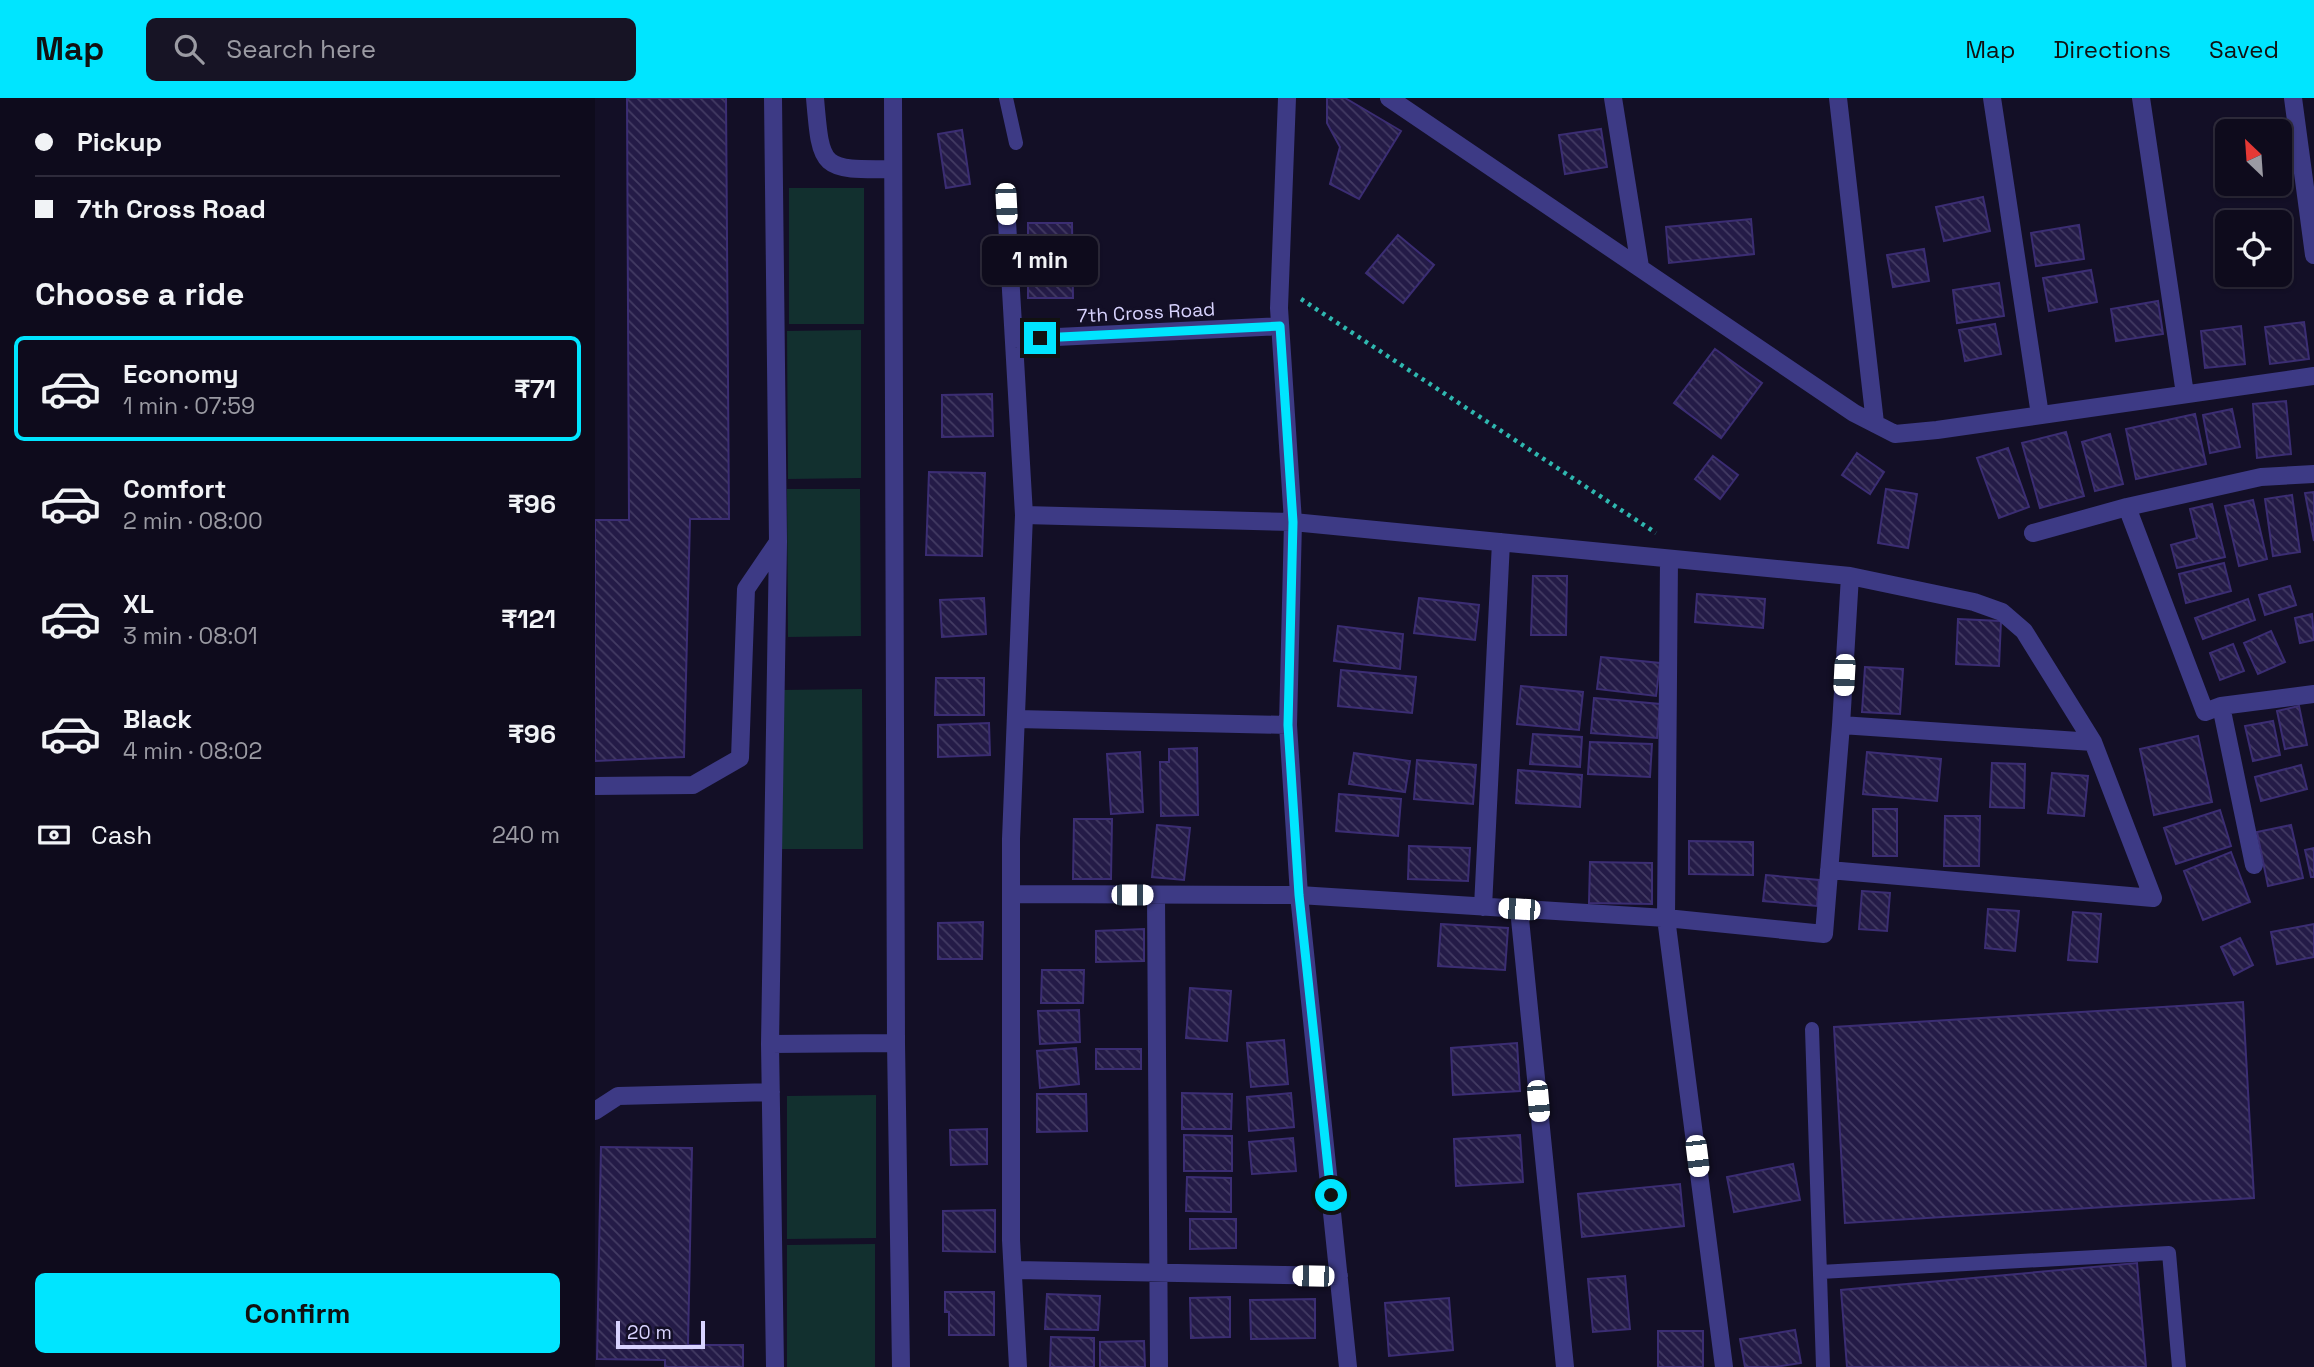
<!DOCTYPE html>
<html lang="en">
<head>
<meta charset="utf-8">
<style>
  :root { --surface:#0e0b1c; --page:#171425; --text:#f1f3f6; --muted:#9b9ba3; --line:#2e2b3b; --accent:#00e5ff }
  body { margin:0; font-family:"Space Grotesk",sans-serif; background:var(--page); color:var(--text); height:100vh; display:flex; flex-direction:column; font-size:26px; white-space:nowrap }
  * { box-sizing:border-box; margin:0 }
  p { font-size:23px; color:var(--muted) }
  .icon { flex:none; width:38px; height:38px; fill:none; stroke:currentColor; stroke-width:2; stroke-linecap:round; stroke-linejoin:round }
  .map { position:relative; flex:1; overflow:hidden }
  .sheet { display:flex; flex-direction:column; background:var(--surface); width:595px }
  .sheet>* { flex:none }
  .banner { display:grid; align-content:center; height:154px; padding:0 35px; background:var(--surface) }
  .needle { width:46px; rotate:335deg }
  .buttons { position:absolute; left:1620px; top:21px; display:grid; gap:14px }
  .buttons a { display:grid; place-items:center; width:77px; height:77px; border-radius:10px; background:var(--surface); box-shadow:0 2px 5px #0004,0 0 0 2px var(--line); font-size:35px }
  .scale { position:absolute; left:21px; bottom:18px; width:89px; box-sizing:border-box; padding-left:7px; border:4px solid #d9d4ff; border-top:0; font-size:19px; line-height:24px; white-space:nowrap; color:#d9d4ff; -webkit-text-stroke:5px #130f26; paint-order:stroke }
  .end { position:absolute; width:32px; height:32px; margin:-16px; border:9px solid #00e5ff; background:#111; box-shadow:0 0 0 4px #111 }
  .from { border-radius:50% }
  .bubble { position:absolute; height:49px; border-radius:10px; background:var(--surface); box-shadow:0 2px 5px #0004,0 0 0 2px var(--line); font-size:23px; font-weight:600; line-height:49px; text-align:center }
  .car { position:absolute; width:21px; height:42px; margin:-21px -10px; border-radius:9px; box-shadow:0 0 5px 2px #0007; background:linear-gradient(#fff 24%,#345 0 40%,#fff 0 76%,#345 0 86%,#fff 0) }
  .banner b { display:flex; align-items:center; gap:24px; height:66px; font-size:26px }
  .banner b+b { border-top:2px solid var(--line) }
  .banner i { width:18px; height:18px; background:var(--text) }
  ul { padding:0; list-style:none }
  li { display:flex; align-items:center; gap:21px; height:105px; margin:0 14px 10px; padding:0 21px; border:4px solid transparent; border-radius:10px }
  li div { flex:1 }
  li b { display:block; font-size:26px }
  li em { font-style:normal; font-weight:600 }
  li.active { border-color:var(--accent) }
  li>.icon { width:63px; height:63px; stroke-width:1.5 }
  h2 { padding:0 35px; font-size:32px; line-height:84px }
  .pay { display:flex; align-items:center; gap:18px; height:77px; padding:0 35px; font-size:26px }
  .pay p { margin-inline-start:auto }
  .primary-button { display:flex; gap:14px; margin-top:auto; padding:14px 35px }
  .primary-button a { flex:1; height:80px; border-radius:10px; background:var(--accent); color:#111; font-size:28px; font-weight:600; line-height:80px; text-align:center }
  header { display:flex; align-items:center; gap:42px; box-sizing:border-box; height:98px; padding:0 35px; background:var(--accent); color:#111 }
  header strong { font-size:33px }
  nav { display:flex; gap:38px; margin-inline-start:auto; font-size:24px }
  .search { width:490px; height:63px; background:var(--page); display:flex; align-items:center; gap:18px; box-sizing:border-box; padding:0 24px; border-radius:10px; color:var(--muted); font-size:26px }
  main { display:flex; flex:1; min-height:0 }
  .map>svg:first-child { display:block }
  .pitch { fill:#12302f }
  .building { fill:url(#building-back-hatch); stroke:#3b2d73; stroke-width:2 }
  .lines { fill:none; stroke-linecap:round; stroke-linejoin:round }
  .path { stroke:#2fb8b0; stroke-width:4.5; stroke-dasharray:3.5 5; stroke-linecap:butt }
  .service { stroke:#3d3a85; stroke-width:14 }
  .minor { stroke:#3d3a85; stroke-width:18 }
  .route { stroke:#00e5ff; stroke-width:9 }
  .labels { text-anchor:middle; stroke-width:7; stroke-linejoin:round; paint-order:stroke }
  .street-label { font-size:19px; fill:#d9d4ff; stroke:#130f26 }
</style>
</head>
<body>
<header>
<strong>Map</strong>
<div class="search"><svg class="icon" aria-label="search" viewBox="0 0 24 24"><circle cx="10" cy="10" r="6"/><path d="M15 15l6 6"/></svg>Search here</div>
<nav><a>Map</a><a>Directions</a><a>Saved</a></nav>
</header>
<main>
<section class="sheet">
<div class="banner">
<b><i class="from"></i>Pickup</b>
<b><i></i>7th Cross Road</b>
</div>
<h2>Choose a ride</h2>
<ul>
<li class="active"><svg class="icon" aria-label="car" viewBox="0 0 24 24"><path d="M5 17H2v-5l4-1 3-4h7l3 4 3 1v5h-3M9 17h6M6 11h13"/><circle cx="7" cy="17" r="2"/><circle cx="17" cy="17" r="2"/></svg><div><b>Economy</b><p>1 min · 07:59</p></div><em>₹71</em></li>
<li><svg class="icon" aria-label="car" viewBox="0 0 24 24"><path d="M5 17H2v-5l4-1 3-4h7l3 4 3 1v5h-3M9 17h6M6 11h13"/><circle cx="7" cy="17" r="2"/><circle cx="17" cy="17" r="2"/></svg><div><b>Comfort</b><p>2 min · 08:00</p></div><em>₹96</em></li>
<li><svg class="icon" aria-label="car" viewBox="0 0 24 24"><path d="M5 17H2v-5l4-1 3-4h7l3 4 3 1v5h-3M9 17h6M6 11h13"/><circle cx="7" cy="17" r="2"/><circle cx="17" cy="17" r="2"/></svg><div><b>XL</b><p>3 min · 08:01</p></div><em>₹121</em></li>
<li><svg class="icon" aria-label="car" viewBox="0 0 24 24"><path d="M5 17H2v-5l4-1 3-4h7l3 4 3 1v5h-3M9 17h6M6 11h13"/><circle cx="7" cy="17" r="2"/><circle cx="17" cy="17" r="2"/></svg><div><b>Black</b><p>4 min · 08:02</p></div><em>₹96</em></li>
</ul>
<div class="pay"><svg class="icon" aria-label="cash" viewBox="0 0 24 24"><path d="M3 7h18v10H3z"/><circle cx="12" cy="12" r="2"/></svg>Cash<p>240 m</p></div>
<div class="primary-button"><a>Confirm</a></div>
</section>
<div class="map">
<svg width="1719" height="1269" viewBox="0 0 1719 1269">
  <defs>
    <pattern id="building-back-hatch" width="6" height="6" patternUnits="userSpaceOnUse" patternTransform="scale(1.75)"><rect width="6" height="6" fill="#241b47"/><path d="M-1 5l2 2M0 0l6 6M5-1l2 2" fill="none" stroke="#433b63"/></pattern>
  </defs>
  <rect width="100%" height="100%" fill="#130f26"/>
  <path class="pitch" d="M 194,90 L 269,90 L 269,226 L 194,226 Z
    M 266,232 L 266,380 L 193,381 L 192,233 Z
    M 192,391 L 265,391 L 266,538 L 193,539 Z
    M 267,591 L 268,751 L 186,751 L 185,592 Z
    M 281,997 L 281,1140 L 192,1141 L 192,998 Z
    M 280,1146 L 280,1269 L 192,1269 L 192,1147 Z"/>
  <path class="building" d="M 32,0 L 131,0 L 134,421 L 95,421 L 89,659 L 0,663 L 0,422 L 34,422 Z
    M 732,0 L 750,0 L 806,33 L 764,101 L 735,86 L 745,49 L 732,25 Z
    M 1006,31 L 1012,69 L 970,76 L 964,37 Z
    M 367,32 L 375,86 L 351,90 L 343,36 Z
    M 1388,99 L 1395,133 L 1349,143 L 1341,109 Z
    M 1156,121 L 1159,156 L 1074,165 L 1071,129 Z
    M 433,125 L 477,125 L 478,200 L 433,200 Z
    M 1484,127 L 1489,161 L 1441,168 L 1436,135 Z
    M 803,137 L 839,167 L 808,205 L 771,175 Z
    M 1329,151 L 1334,183 L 1298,189 L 1292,157 Z
    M 1496,172 L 1502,204 L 1454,213 L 1448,180 Z
    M 1404,185 L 1409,218 L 1362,225 L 1358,192 Z
    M 1563,203 L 1568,236 L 1521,243 L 1516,211 Z
    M 1709,224 L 1714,261 L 1675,266 L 1670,229 Z
    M 1400,226 L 1406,256 L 1370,263 L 1364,232 Z
    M 1646,228 L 1650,266 L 1610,270 L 1606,233 Z
    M 1120,251 L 1167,285 L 1126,340 L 1079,305 Z
    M 397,296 L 398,338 L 347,339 L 347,297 Z
    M 1691,303 L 1696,356 L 1662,360 L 1658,306 Z
    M 1637,311 L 1645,349 L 1615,355 L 1608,317 Z
    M 1600,316 L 1611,366 L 1541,381 L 1531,331 Z
    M 1471,334 L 1489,398 L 1445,410 L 1427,345 Z
    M 1515,336 L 1528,386 L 1500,393 L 1487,344 Z
    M 1413,350 L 1434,409 L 1404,420 L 1382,360 Z
    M 1262,355 L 1289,374 L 1275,396 L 1247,377 Z
    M 1118,358 L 1143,377 L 1125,401 L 1100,381 Z
    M 334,374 L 390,375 L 387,458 L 331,457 Z
    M 1291,391 L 1322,396 L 1313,450 L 1283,445 Z
    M 1719,394 L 1719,443 L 1710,395 Z
    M 1697,397 L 1705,454 L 1678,458 L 1670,401 Z
    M 1658,402 L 1672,461 L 1644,468 L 1630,408 Z
    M 1617,406 L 1630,459 L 1582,470 L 1576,447 L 1602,440 L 1595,411 Z
    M 1629,465 L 1636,493 L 1591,505 L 1584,476 Z
    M 938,478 L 972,478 L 971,537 L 936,537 Z
    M 1695,488 L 1701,507 L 1670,517 L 1664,497 Z
    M 1102,496 L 1170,501 L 1168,530 L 1100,524 Z
    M 389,500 L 391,536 L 347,539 L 345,502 Z
    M 824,500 L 884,507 L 880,542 L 819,535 Z
    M 1653,501 L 1660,522 L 1608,541 L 1600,520 Z
    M 1717,516 L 1719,542 L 1705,545 L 1700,520 Z
    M 1363,521 L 1406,523 L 1404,568 L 1361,566 Z
    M 743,528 L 808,536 L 805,571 L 739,563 Z
    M 1676,533 L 1690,564 L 1663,576 L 1649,545 Z
    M 1638,546 L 1649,573 L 1625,582 L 1615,555 Z
    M 1006,559 L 1065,565 L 1061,598 L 1002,591 Z
    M 1270,569 L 1308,571 L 1305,616 L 1267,614 Z
    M 746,572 L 821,579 L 817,615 L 743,608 Z
    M 341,580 L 389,580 L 389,617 L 340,617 Z
    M 926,588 L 988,594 L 984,632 L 922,626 Z
    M 999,600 L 1065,606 L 1062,640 L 996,635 Z
    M 1704,608 L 1712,647 L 1690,651 L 1682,613 Z
    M 1678,623 L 1685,657 L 1658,663 L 1650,628 Z
    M 394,625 L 395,657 L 343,659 L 343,627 Z
    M 938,636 L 987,639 L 985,669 L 935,666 Z
    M 1603,638 L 1617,704 L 1559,717 L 1545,651 Z
    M 995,644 L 1057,646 L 1055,679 L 993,676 Z
    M 602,650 L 603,717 L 566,718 L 565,664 L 574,664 L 574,651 Z
    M 545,654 L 548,714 L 516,716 L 512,656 Z
    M 1272,654 L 1346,661 L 1342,703 L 1268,696 Z
    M 759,655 L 815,663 L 810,694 L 754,686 Z
    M 822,662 L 881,667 L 878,706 L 819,701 Z
    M 1397,665 L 1430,666 L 1429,710 L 1395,709 Z
    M 1706,667 L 1712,691 L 1666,703 L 1660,679 Z
    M 923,672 L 987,677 L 985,709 L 921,705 Z
    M 1457,675 L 1493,678 L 1489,718 L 1453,715 Z
    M 744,696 L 806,701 L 803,738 L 741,733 Z
    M 1278,711 L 1302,711 L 1302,758 L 1278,758 Z
    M 1625,712 L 1636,748 L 1581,766 L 1569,730 Z
    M 1350,718 L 1385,718 L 1384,768 L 1349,768 Z
    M 479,721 L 517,721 L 516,781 L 478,781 Z
    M 562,727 L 595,730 L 589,782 L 557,779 Z
    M 1696,727 L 1708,780 L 1673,788 L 1662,734 Z
    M 1094,743 L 1158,744 L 1158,777 L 1094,776 Z
    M 814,748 L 875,750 L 873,783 L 813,781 Z
    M 1719,750 L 1719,779 L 1716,779 L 1710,752 Z
    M 1636,754 L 1655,804 L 1608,822 L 1589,773 Z
    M 995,764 L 1057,765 L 1057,806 L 994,805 Z
    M 1171,777 L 1224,782 L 1222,808 L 1168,803 Z
    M 1267,793 L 1295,795 L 1292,833 L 1264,831 Z
    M 1393,811 L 1424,813 L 1420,853 L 1390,850 Z
    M 1478,814 L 1506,816 L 1502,864 L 1473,862 Z
    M 388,824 L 387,861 L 343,861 L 343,825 Z
    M 846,826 L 913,830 L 910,872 L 843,868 Z
    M 1719,826 L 1719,859 L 1682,866 L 1676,834 Z
    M 549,831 L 549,863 L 501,864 L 501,833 Z
    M 1645,840 L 1658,867 L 1639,877 L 1626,849 Z
    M 447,872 L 489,872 L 488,905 L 446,905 Z
    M 595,890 L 636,893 L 632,943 L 591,940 Z
    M 1648,904 L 1659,1100 L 1250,1125 L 1239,929 Z
    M 484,912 L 485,944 L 445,946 L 443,913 Z
    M 689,942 L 693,986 L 656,989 L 652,945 Z
    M 922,945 L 925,993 L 858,997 L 856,950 Z
    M 481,950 L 484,986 L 445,990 L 442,953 Z
    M 501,951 L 546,951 L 546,971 L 501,971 Z
    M 587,995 L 637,996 L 636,1031 L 587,1031 Z
    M 696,995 L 699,1029 L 654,1033 L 652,999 Z
    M 442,996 L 491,996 L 492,1033 L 442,1034 Z
    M 392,1031 L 392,1066 L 356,1067 L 355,1032 Z
    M 589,1037 L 637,1038 L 637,1073 L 589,1073 Z
    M 925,1037 L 928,1084 L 861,1088 L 859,1041 Z
    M 698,1040 L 701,1073 L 657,1076 L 654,1044 Z
    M 6,1049 L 97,1050 L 93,1247 L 148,1247 L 148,1269 L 70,1269 L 70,1262 L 2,1261 Z
    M 1198,1066 L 1205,1102 L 1139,1114 L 1132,1079 Z
    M 592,1079 L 636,1080 L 636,1114 L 591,1113 Z
    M 1085,1086 L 1089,1128 L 987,1139 L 983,1096 Z
    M 400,1112 L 400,1154 L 348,1153 L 348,1113 Z
    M 595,1121 L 641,1121 L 641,1150 L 595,1151 Z
    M 1542,1165 L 1551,1269 L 1252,1269 L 1246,1192 Z
    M 1030,1178 L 1035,1231 L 998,1234 L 993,1181 Z
    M 350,1194 L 399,1194 L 399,1237 L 354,1237 L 354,1214 L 350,1214 Z
    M 452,1196 L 505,1198 L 503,1232 L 450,1231 Z
    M 635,1199 L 635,1239 L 596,1240 L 595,1200 Z
    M 854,1200 L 858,1252 L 794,1258 L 790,1205 Z
    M 720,1201 L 720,1240 L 656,1241 L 655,1202 Z
    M 1200,1232 L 1206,1265 L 1180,1269 L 1150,1269 L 1145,1241 Z
    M 1063,1233 L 1108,1233 L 1108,1269 L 1063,1269 Z
    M 456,1239 L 499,1240 L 499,1269 L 455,1269 Z
    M 549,1243 L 550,1269 L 505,1269 L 505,1244 Z"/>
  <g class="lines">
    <path class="path" d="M 706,201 L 1061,435"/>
    <path class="service" d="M 411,0 L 421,45
      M 1217,931 L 1228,1269
      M 1225,1174 L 1574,1155 L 1584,1269"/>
    <path class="minor" d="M 178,0 L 183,444 L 175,946 L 180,1269
      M 220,0 C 226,72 226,72 298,71
      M 298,0 L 301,945 L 306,1269
      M 692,0 L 684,210 L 698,424 L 693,627 L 704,797 L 753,1269
      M 794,0 L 1259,315 L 1300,336 L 1342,332 L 1719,278
      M 1018,0 L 1045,169
      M 1243,0 L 1280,325
      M 1397,0 L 1445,317
      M 1546,0 L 1590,296
      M 1698,0 L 1719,157
      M 411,106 L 429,417 L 416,741 L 416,1142 L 423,1269
      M 419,241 L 685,228
      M 1532,409 L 1610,614 L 1626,608 L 1719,596
      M 429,417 L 698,424 L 1255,478 L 1379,504 L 1407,514 L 1429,533 L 1498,644 L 1558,800 L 1234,772
      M 1438,435 L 1532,409 L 1666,379 L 1719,376
      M 1074,461 L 1071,820 L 1129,1269
      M 1626,608 L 1659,767
      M 421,621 L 693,627
      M 1246,627 L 1498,644
      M 0,688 L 98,687 L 145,660 L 151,491 L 183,444
      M 416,796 L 704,797 L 1071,820 L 1229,836 L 1246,627 L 1255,478
      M 561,797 L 564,1269
      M 888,809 L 906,444
      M 924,811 L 970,1269
      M 175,946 L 301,945
      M 0,1013 L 23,998 L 176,994
      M 418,1172 L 744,1178"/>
  </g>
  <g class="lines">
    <path class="route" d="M 445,240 L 685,228 L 698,424 L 693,627 L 704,797 L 736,1097"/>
  </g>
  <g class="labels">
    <g class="street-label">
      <text transform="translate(551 214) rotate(-3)" y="7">7th Cross Road</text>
    </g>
  </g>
</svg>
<div class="buttons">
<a><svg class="needle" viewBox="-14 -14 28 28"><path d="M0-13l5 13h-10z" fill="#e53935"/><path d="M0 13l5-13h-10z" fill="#9b9ba3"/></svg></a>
<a><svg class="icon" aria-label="locate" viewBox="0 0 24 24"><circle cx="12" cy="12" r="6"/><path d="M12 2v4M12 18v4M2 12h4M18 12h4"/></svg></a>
</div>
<div class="scale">20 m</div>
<i class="end from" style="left:736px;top:1097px"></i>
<i class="end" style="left:445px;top:240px"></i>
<div class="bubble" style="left:387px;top:138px;width:116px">1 min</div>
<i class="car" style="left:411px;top:106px;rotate:177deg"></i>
<i class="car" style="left:1249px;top:577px;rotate:183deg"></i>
<i class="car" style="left:537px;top:797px;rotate:90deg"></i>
<i class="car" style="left:924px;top:811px;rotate:274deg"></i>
<i class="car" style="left:943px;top:1003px;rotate:175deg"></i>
<i class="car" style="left:1102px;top:1058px;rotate:173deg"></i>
<i class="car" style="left:718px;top:1178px;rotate:271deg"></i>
</div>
</main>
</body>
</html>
